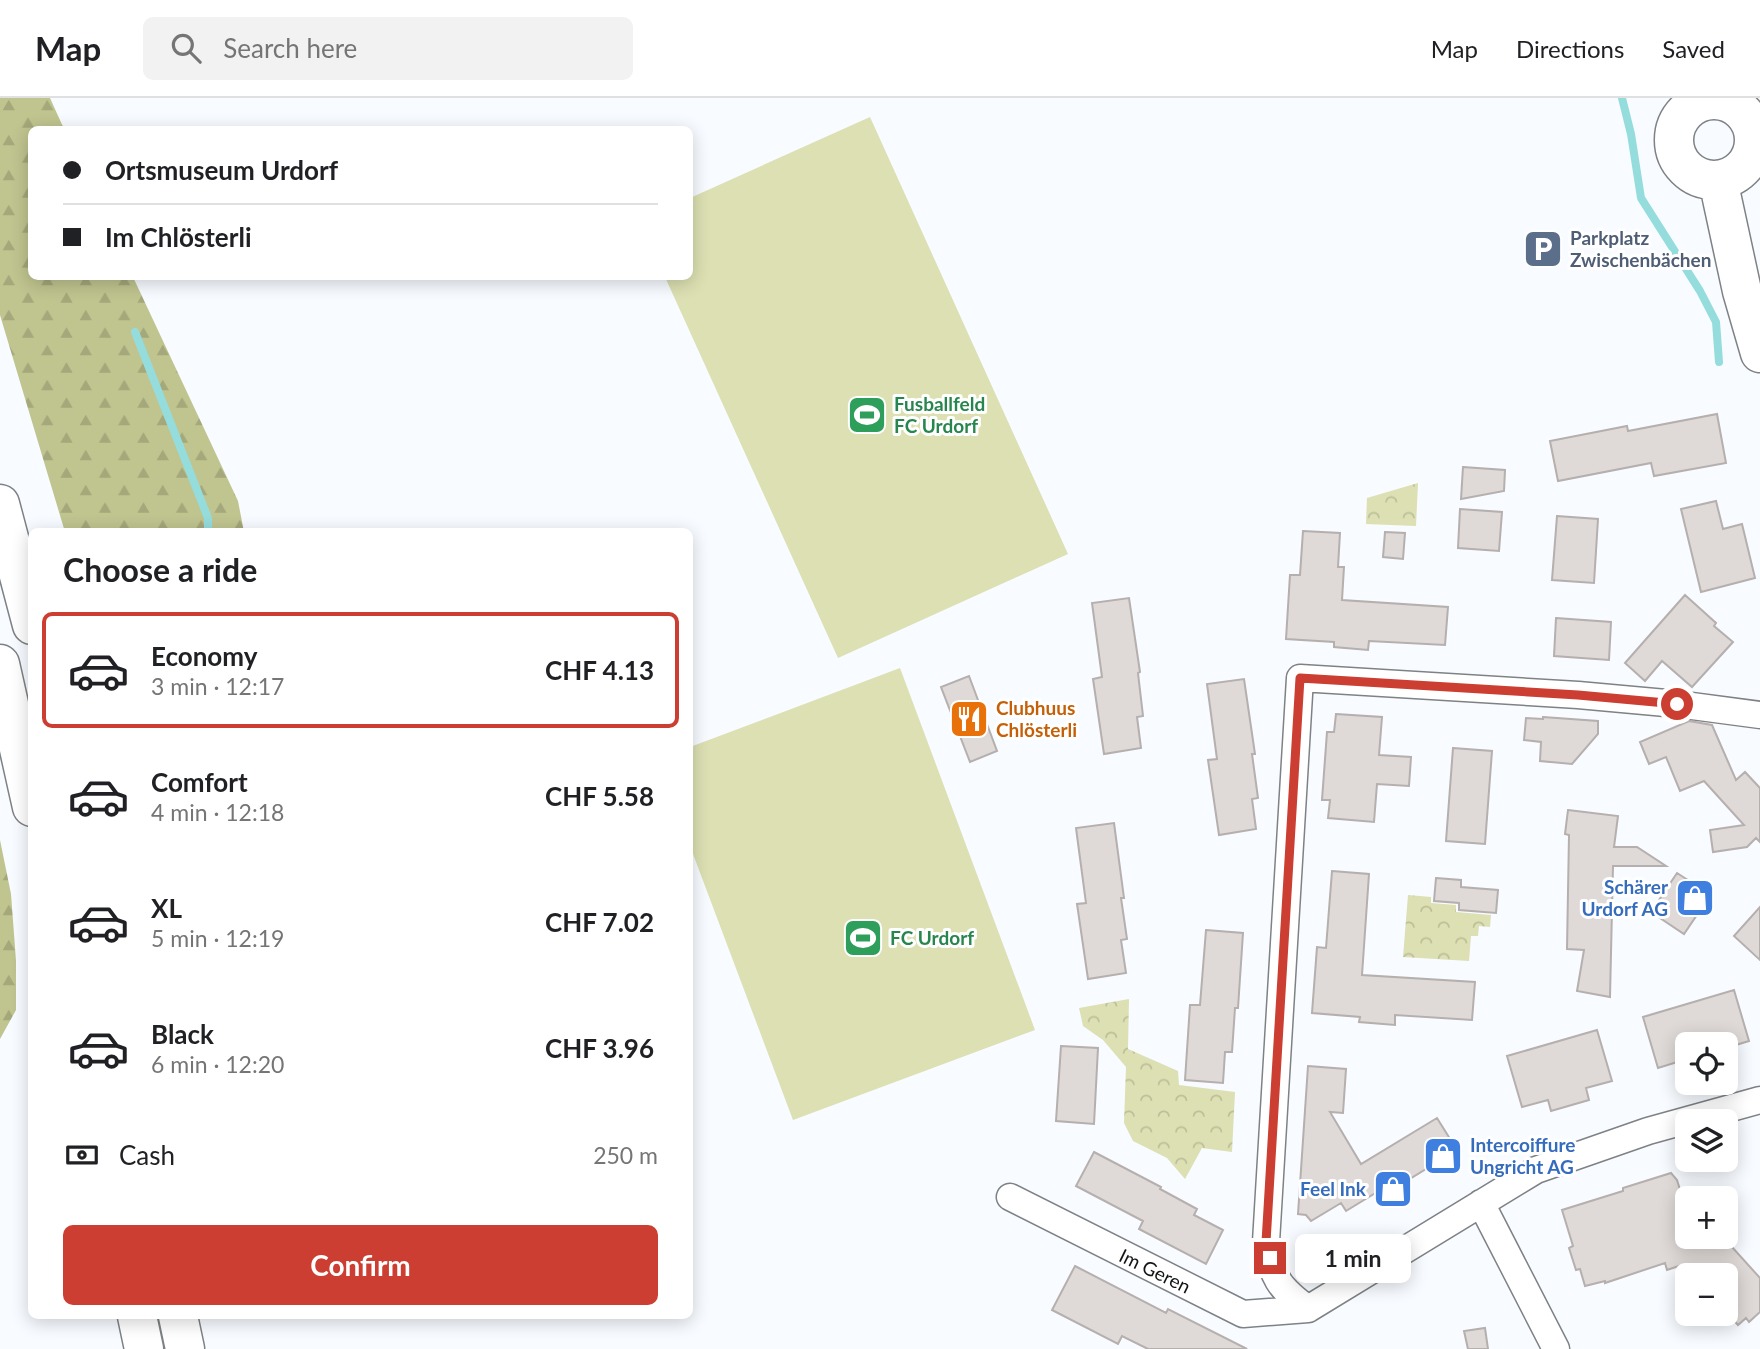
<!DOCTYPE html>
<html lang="en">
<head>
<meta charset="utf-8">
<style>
  :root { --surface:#fff; --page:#f2f2f2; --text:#202124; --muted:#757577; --line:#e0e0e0; --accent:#cb3e31 }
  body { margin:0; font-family:Lato,sans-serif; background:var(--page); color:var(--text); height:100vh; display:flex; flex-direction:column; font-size:26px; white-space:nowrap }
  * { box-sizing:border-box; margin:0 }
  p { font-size:23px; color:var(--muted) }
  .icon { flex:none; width:38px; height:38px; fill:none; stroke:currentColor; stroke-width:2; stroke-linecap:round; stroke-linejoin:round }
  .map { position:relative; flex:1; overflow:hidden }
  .side { position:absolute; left:28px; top:430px; width:665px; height:791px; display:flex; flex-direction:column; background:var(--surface); border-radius:10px; box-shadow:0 4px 18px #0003 }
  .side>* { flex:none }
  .hud { position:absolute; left:28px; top:28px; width:665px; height:154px; border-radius:10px; box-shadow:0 4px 18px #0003; display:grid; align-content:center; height:154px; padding:0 35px; background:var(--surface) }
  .tools { position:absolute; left:1675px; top:934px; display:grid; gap:14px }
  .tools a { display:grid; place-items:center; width:63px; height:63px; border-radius:10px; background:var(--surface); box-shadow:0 4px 18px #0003; font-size:35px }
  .end { position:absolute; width:32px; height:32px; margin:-16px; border:9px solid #cb3e31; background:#fff; box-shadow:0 0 0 4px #fff }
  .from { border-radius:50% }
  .bubble { position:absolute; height:49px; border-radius:10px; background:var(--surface); box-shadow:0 4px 18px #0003; font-size:23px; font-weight:700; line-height:49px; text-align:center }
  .hud b { display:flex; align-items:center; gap:24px; height:66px; font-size:26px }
  .hud b+b { border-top:2px solid var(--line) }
  .hud i { width:18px; height:18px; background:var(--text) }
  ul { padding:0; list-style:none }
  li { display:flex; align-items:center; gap:21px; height:116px; margin:0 14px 10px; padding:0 21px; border:4px solid transparent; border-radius:10px }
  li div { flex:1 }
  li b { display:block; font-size:26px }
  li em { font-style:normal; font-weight:700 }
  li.selected { border-color:var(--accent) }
  li>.icon { width:63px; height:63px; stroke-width:1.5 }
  h2 { padding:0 35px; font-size:32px; line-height:84px }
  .pay { display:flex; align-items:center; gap:18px; height:77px; padding:0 35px; font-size:26px }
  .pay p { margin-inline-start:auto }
  .primary-button { display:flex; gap:14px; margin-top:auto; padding:14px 35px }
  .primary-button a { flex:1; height:80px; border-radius:10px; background:var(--accent); color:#fff; font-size:28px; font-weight:700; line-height:80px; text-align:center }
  header { display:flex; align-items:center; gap:42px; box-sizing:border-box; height:98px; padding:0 35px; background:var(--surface); border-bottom:2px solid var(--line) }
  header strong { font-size:33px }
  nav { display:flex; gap:38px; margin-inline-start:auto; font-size:24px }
  .search { width:490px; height:63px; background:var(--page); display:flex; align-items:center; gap:18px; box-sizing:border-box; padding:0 24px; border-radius:10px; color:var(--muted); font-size:26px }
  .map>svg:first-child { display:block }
  .forest { fill:url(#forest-firs) }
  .park { fill:url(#park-crowns) }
  .pitch { fill:#dce0b2 }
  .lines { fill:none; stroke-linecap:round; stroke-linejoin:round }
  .stream { stroke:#95dcdd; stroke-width:8 }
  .building { fill:#dfdad7; stroke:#b5afad; stroke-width:2 }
  .street-casing { stroke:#7e8285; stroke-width:29 }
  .secondary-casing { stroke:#7e8285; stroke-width:41 }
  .highway-casing { stroke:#7e8285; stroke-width:41 }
  .street { stroke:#fff; stroke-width:26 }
  .secondary { stroke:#fff; stroke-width:38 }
  .highway { stroke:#fff; stroke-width:38 }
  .route { stroke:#cb3e31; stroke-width:9 }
  .labels { text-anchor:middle; stroke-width:6; stroke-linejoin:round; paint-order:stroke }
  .service-label { font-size:19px; font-weight:bold; fill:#4e5e75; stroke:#fff; text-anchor:start }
  .leisure-label { font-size:19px; font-weight:bold; fill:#27864d; stroke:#fff; text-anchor:start }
  .food-label { font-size:19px; font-weight:bold; fill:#c56008; stroke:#fff; text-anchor:start }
  .shop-label { font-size:19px; font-weight:bold; fill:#366cbe; stroke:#fff; text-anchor:end }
  .street-label { font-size:19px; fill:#121415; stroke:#fff }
</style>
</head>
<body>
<header>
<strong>Map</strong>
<div class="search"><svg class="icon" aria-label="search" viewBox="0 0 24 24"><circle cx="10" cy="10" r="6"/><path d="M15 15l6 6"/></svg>Search here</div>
<nav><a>Map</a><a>Directions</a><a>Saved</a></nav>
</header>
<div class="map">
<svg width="1760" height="1251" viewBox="0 0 1760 1251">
  <defs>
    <pattern id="forest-firs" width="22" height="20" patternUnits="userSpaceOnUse" patternTransform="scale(1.75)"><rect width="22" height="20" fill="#c0c48f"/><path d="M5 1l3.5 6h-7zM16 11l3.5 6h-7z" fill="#a4a87a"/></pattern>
    <pattern id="park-crowns" width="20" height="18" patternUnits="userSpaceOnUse" patternTransform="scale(1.75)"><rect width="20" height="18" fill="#dce0b2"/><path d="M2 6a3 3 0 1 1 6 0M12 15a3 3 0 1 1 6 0" fill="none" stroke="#bcbf98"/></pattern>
  </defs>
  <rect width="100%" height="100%" fill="#f8fbff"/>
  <path class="forest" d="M 0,0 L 50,0 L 64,31 L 32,32 L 32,178 L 133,179 L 238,403 L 244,434 L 65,434 L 0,217 Z
    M 0,742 L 11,796 L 16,863 L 16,912 L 0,941 Z"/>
  <path class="park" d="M 1418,385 L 1416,428 L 1366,426 L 1367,400 Z
    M 1408,797 L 1431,799 L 1431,805 L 1456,807 L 1456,814 L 1491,817 L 1490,829 L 1479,828 L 1478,838 L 1471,838 L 1469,863 L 1403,859 Z
    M 1129,901 L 1128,951 L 1178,973 L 1179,987 L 1235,994 L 1232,1054 L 1202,1050 L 1185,1081 L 1167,1060 L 1133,1043 L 1124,1025 L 1126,969 L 1103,942 L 1083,928 L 1079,910 Z"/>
  <path class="pitch" d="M 870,19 L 1068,456 L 838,560 L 665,179 L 690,178 L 690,100 Z
    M 900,570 L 1035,932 L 793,1022 L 690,748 L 690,649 Z"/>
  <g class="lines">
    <path class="stream" d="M 1622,0 L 1631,36 L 1641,100 L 1700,193 L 1716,224 L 1719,264
      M 135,234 L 208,420 L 208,434"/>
  </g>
  <path class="building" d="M 1717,316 L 1726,365 L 1654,378 L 1651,365 L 1558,383 L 1550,343 L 1627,328 L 1628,333 Z
    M 1463,369 L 1505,372 L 1504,393 L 1461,401 Z
    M 1716,403 L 1723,431 L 1742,426 L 1755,480 L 1701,494 L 1681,411 Z
    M 1460,411 L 1502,414 L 1499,453 L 1458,450 Z
    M 1557,418 L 1598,421 L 1594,485 L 1552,482 Z
    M 1303,433 L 1340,435 L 1338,469 L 1344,469 L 1342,502 L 1448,509 L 1445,547 L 1369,543 L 1368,552 L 1334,549 L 1334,544 L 1286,541 L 1290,477 L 1300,477 Z
    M 1385,434 L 1405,435 L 1403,461 L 1383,459 Z
    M 1685,497 L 1716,525 L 1714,528 L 1733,544 L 1692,589 L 1662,563 L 1645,583 L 1625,565 Z
    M 1129,500 L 1140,574 L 1138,575 L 1143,618 L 1137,619 L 1141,650 L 1104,656 L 1093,581 L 1102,579 L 1092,505 Z
    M 1556,520 L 1611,524 L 1609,562 L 1554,558 Z
    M 969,578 L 997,653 L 970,664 L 941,589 Z
    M 1244,581 L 1255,656 L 1252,656 L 1258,700 L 1252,701 L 1256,731 L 1219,737 L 1208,662 L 1217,661 L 1207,586 Z
    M 1336,616 L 1382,619 L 1379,657 L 1411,659 L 1409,688 L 1377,686 L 1374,724 L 1328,720 L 1330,702 L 1322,702 L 1327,634 L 1334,634 Z
    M 1543,619 L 1598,623 L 1598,636 L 1572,666 L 1540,663 L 1541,644 L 1524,642 L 1526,620 L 1543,621 Z
    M 1689,623 L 1712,627 L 1736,682 L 1745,674 L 1760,690 L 1760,744 L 1756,740 L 1747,749 L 1713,754 L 1710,732 L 1744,727 L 1704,683 L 1680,693 L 1666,659 L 1649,666 L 1640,644 Z
    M 1453,650 L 1492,653 L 1485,746 L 1446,743 Z
    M 1568,712 L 1618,718 L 1614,749 L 1637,749 L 1666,768 L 1613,768 L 1610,899 L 1577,893 L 1584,852 L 1567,851 L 1569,737 L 1565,736 Z
    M 1114,725 L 1124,800 L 1121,800 L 1127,841 L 1121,842 L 1126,875 L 1088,881 L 1077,806 L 1086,805 L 1076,730 Z
    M 1332,773 L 1369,776 L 1362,877 L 1475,884 L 1472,922 L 1395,917 L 1395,927 L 1359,924 L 1360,919 L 1312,915 L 1317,849 L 1326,850 Z
    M 1677,775 L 1705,793 L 1707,802 L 1684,836 L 1651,814 Z
    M 1436,780 L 1461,782 L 1461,789 L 1498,792 L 1496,815 L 1459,812 L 1459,805 L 1434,803 Z
    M 1760,809 L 1760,862 L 1734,838 Z
    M 1206,832 L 1243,835 L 1238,910 L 1235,910 L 1232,954 L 1225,954 L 1223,985 L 1185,982 L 1190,907 L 1200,907 Z
    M 1734,892 L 1749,943 L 1736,947 L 1687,947 L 1687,961 L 1658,970 L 1643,919 Z
    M 1597,932 L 1612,983 L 1586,990 L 1589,1002 L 1551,1013 L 1548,1002 L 1522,1009 L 1507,958 Z
    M 1061,948 L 1098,950 L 1094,1026 L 1056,1023 Z
    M 1308,968 L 1346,971 L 1343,1015 L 1330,1014 L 1361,1066 L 1437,1020 L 1457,1052 L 1390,1093 L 1387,1088 L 1346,1113 L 1341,1105 L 1311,1123 L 1306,1117 L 1298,1116 Z
    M 1094,1054 L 1161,1089 L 1160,1091 L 1197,1111 L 1194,1117 L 1223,1132 L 1206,1166 L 1139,1131 L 1143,1123 L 1076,1088 Z
    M 1671,1075 L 1677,1082 L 1683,1101 L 1687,1099 L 1687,1139 L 1723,1139 L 1760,1180 L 1760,1214 L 1749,1224 L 1746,1220 L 1738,1227 L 1726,1214 L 1726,1178 L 1688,1178 L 1679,1168 L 1667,1172 L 1665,1165 L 1605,1185 L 1605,1183 L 1585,1188 L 1580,1171 L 1576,1172 L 1569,1150 L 1573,1148 L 1562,1112 L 1623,1093 L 1623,1090 Z
    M 1075,1168 L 1166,1215 L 1168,1211 L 1247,1251 L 1148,1251 L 1122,1238 L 1118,1246 L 1052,1212 Z
    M 1485,1230 L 1488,1251 L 1468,1251 L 1464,1233 Z"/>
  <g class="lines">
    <g class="street-casing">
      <path id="street" d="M 1753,36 L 1760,36
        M 1010,1099 L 1243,1216 L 1308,1211 L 1536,1072 L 1648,1033 L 1760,1002
        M 1481,1105 L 1556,1251
        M 1308,1211 C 1277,1188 1274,1181 1266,1144 L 1300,580 L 1578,597 L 1677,606 L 1760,617"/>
    </g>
    <g class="secondary-casing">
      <path id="secondary" d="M1674 42a40 40 0 1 1 80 0a40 40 0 1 1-80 0Z
        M 1718,82 L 1742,193 L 1760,255"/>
    </g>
    <g class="highway-casing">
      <path id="highway" d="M 0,406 L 32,527
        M 0,566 L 32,709
        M 137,1218 L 144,1251
        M 178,1218 L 185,1251"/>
    </g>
    <use href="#street" class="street"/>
    <use href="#secondary" class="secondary"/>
    <use href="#highway" class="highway"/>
  </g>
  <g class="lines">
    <path class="route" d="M 1270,1160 L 1266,1144 L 1300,580 L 1578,597 L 1677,606"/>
  </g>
  <defs>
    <g id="parking-square" transform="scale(2.0125)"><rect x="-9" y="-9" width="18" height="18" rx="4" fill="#5c6f8a" stroke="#fff"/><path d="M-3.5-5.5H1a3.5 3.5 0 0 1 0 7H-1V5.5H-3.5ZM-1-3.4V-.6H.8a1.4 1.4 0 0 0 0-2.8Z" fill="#fff"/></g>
    <g id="stadium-square" transform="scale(2.0125)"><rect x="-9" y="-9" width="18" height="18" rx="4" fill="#2e9e5b" stroke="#fff"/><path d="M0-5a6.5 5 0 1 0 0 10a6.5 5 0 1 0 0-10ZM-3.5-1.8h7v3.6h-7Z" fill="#fff"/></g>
    <g id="restaurant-square" transform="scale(2.0125)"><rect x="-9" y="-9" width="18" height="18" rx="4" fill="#e8710a" stroke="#fff"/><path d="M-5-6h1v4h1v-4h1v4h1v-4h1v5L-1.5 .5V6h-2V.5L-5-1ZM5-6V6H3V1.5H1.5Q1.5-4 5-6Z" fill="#fff"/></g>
    <g id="shop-square" transform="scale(2.0125)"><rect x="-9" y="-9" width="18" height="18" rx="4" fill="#3f7fe0" stroke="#fff"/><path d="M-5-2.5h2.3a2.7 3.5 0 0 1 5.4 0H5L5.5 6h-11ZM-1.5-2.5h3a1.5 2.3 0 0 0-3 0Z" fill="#fff"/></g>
  </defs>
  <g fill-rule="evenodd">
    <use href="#parking-square" x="1543" y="151"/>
    <use href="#stadium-square" x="867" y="317"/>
    <use href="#restaurant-square" x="969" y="621"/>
    <use href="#shop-square" x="1695" y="800"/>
    <use href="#stadium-square" x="863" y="840"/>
    <use href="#shop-square" x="1443" y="1058"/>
    <use href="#shop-square" x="1393" y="1091"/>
  </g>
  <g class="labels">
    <g class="service-label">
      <text x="1570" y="147">Parkplatz<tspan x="1570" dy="22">Zwischenbächen</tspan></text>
    </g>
    <g class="leisure-label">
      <text x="894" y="313">Fusballfeld<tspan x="894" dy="22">FC Urdorf</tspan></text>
      <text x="890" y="847">FC Urdorf</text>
    </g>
    <g class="food-label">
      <text x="996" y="617">Clubhuus<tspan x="996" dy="22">Chlösterli</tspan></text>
    </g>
    <g class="shop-label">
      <text x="1668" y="796">Schärer<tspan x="1668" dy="22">Urdorf AG</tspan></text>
      <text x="1470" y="1054" text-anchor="start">Intercoiffure<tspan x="1470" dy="22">Ungricht AG</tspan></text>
      <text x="1366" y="1098">Feel Ink</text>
    </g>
    <g class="street-label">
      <text transform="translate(1155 1173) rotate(26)" y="7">Im Geren</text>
    </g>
  </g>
</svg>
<div class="tools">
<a><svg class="icon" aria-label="locate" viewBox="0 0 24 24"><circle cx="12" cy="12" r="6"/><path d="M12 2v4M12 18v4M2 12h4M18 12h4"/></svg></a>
<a><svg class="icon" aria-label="layers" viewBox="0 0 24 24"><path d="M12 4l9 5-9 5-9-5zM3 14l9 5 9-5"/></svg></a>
<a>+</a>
<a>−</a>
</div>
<i class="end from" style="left:1677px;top:606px"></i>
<i class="end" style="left:1270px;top:1160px"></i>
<div class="bubble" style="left:1295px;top:1136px;width:116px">1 min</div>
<div class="hud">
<b><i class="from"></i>Ortsmuseum Urdorf</b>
<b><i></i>Im Chlösterli</b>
</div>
<section class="side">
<h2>Choose a ride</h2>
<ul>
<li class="selected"><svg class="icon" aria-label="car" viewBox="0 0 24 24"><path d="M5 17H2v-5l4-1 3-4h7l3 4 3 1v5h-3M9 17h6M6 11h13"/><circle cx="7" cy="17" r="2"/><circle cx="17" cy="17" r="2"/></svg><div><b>Economy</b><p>3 min · 12:17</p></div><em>CHF 4.13</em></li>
<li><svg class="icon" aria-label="car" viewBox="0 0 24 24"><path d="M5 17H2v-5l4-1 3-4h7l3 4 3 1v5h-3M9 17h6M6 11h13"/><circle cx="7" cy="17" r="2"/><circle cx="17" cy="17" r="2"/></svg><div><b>Comfort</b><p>4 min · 12:18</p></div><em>CHF 5.58</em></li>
<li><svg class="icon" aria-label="car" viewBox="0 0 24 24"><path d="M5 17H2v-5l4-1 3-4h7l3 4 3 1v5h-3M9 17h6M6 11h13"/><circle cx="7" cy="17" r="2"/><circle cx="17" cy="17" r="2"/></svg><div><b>XL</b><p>5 min · 12:19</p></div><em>CHF 7.02</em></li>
<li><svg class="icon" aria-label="car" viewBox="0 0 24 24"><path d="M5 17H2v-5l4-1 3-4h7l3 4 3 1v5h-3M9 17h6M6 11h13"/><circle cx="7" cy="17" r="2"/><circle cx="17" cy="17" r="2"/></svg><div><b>Black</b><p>6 min · 12:20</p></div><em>CHF 3.96</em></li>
</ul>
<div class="pay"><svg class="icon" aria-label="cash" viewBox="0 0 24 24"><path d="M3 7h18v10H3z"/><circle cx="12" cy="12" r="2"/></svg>Cash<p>250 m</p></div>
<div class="primary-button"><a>Confirm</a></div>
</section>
</div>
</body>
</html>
